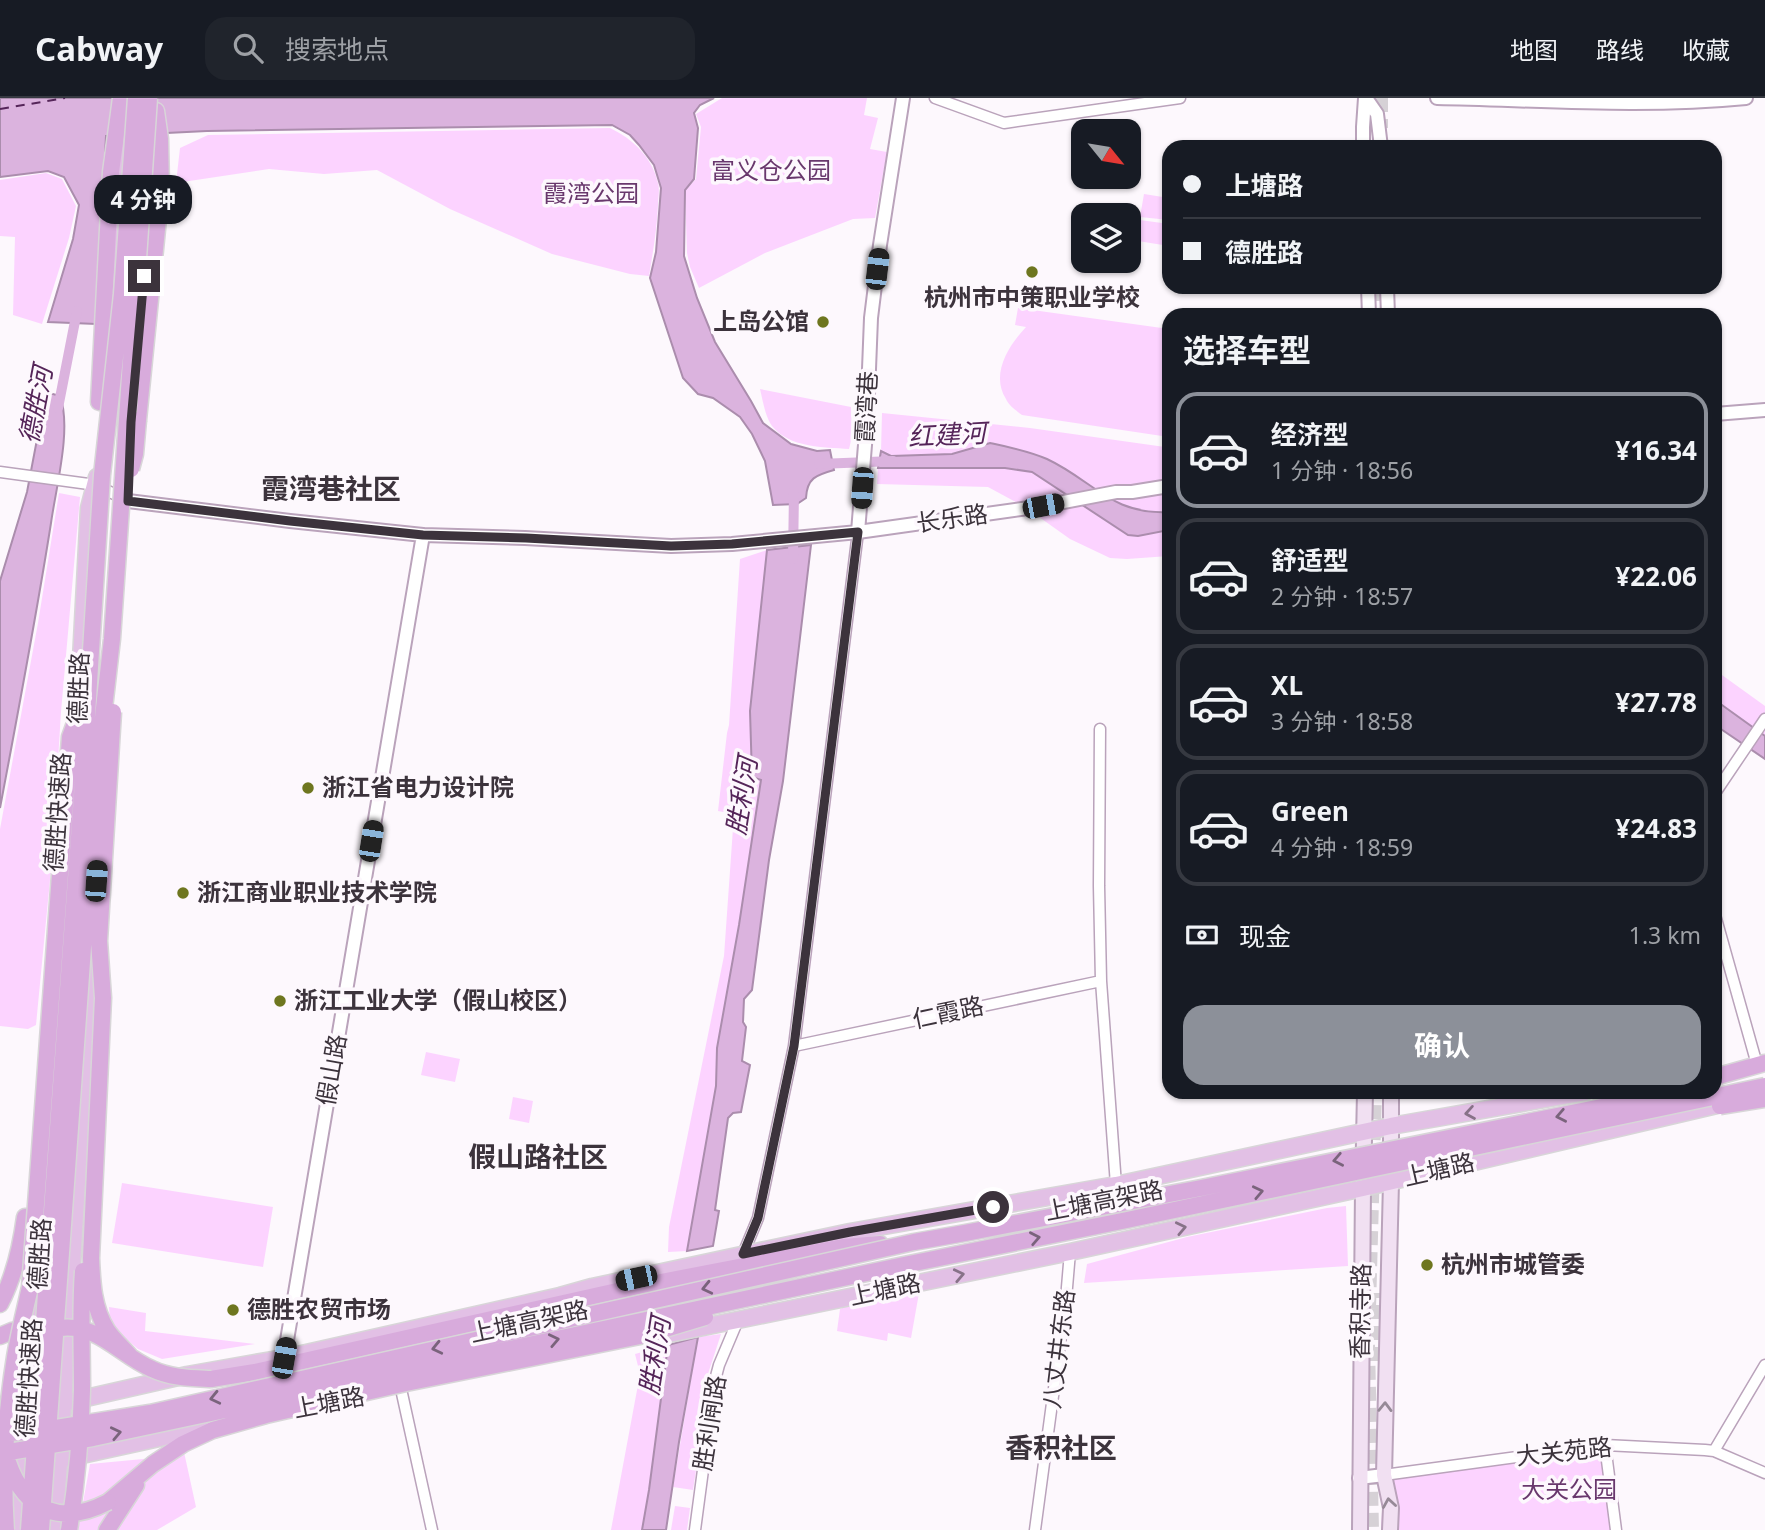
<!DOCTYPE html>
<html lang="zh">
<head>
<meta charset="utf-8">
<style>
  :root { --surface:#171b24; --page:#20242c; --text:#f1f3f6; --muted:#9ea1a6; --line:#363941; --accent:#8c9099 }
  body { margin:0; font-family:"Noto Sans","Noto Sans SC",sans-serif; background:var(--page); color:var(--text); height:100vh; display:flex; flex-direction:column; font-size:26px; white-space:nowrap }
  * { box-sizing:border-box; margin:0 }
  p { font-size:23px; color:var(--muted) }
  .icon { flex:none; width:38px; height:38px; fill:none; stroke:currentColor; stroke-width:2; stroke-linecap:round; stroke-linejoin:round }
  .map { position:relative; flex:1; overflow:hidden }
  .sheet { position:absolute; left:1162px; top:210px; width:560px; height:791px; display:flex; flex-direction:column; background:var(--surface); border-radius:21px; box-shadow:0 2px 5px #0004 }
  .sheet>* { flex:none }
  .hud { position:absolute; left:1162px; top:42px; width:560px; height:154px; border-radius:21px; box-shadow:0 2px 5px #0004; display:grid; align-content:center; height:154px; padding:0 21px; background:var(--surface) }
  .needle { width:46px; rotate:120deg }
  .buttons { position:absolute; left:1071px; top:21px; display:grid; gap:14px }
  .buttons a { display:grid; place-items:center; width:70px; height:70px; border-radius:14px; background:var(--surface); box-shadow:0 2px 5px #0004; font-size:35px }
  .end { position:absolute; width:32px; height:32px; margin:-16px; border:9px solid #3c333c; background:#fff; box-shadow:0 0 0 4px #fff }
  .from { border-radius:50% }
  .bubble { position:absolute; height:49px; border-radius:21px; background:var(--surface); box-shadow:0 2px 5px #0004; font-size:23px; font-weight:700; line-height:49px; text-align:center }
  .car { position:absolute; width:21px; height:42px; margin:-21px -10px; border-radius:9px; box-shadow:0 0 5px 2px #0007; background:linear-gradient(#222 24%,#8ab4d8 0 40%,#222 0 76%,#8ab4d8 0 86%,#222 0) }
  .hud b { display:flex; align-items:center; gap:24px; height:66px; font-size:26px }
  .hud b+b { border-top:2px solid var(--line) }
  .hud i { width:18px; height:18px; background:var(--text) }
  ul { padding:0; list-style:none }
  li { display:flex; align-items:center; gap:21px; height:116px; margin:0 14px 10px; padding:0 7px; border:4px solid var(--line); border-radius:21px }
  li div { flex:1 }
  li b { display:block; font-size:26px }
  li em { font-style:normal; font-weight:700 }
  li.active { border-color:var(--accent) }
  li>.icon { width:63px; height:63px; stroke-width:1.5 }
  h2 { padding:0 21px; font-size:32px; line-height:84px }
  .pay { display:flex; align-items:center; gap:18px; height:77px; padding:0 21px; font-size:26px }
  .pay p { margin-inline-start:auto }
  .cta { display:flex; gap:14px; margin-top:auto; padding:14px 21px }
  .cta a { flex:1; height:80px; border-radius:21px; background:var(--accent); color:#fff; font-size:28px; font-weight:700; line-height:80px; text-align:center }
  header { display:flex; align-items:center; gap:42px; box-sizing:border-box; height:98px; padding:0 35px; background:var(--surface); border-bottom:2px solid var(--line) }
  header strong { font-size:33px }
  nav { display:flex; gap:38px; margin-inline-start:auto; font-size:24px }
  .search { width:490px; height:63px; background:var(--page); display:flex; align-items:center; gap:18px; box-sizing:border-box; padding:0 24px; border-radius:21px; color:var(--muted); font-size:26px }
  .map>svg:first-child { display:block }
  .green { fill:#fcd3ff }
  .water { fill:#dbb3de; stroke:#ab8dad; stroke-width:2 }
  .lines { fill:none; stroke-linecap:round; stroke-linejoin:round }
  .canal { stroke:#dbb3de; stroke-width:10 }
  .ferry { stroke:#552559; stroke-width:2; stroke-dasharray:9 7; stroke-linecap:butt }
  .secondary-tunnel { stroke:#d6d1d6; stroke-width:14; stroke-dasharray:14 7; stroke-linecap:butt }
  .minor-casing { stroke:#baa3bb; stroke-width:13 }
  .tertiary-casing { stroke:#baa3bb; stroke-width:16 }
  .secondary-casing { stroke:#baa3bb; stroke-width:18 }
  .primary-casing { stroke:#d8d6d8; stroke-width:19 }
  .trunk-casing { stroke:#d8d6d8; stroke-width:19 }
  .minor { stroke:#fff; stroke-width:10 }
  .tertiary { stroke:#fff; stroke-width:12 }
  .secondary { stroke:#f1e0f2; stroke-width:14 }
  .primary { stroke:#e2c0e5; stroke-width:16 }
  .trunk { stroke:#d8abdc; stroke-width:16 }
  .trunk-bridge-casing { stroke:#d8d6d8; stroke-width:19; stroke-linecap:butt }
  .trunk-bridge { stroke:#d8abdc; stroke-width:16 }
  .oneway { stroke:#877288 }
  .oneway2 { stroke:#7a637c }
  .oneway3 { stroke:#968a97 }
  .route { stroke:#3c333c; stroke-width:9 }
  .poi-dot { fill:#6e761f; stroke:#fdf8fd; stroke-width:2.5 }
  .labels { text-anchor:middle; stroke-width:7; stroke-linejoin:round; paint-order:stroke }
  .park-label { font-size:24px; fill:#69386d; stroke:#fdf8fd }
  .poi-label { font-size:24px; font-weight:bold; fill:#3c333c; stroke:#fdf8fd; text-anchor:start }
  .street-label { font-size:24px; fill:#3c333c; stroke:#fdf8fd }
  .water-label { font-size:26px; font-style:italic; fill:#552559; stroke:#fdf8fd }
  .quarter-label { font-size:28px; font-weight:bold; fill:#3c333c; stroke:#fdf8fd }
</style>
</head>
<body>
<header>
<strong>Cabway</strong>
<div class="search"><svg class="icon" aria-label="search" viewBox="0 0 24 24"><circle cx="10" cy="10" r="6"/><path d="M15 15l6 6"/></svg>搜索地点</div>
<nav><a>地图</a><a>路线</a><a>收藏</a></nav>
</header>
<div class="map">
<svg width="1765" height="1432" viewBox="0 0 1765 1432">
  <rect width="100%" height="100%" fill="#fdf8fd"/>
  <path class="green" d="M 722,0 L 867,0 L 864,17 L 878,20 L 870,51 L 887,54 L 875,120 L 853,121 L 765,155 L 699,190 L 690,169 L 687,155 L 685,92 L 696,81 L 701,29 L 696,16 Z
    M 610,30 C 633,41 652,59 658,85 C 660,92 658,100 658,107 C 657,131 653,154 649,178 L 630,176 L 552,156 L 450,111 L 377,72 L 324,76 L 269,71 L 176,85 L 180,50 L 208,37 Z
    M 46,75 L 62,81 L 76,108 L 69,140 L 42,226 L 13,217 L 15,139 L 0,138 L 0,82 Z
    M 1144,96 L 1169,100 L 1169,122 L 1140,119 Z
    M 1140,122 L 1169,126 L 1169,148 L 1138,143 Z
    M 1018,210 L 1169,231 L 1169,335 L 1162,338 L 1022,317 C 1017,313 1009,308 1006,301 C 990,276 1009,247 1026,229 L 1015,227 Z
    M 760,291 L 851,309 C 851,326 854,333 849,351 C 824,349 789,350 772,328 C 765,318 763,303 760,291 Z
    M 882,315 L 1030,330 L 1165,349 L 1169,347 L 1169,414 L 1139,413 L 1125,409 L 990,345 L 952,356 L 891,358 L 881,353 Z
    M 878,370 L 1005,370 L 1032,374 L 1138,438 L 1169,432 L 1169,458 L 1127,461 L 1110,460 L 1070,441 L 1025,409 L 988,389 L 877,386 Z
    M 59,395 L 80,399 L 61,614 L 52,761 L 36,927 L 28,931 L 0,928 L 0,731 L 38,525 Z
    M 767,452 L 750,613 L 752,679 L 761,682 L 739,827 L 717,950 L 716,988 L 687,1153 L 668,1154 L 669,1129 L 724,858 L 734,716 L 718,713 L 727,635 L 729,627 L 740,461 Z
    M 1715,572 L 1765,608 L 1765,638 L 1715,602 Z
    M 426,954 L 460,961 L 455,984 L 421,977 Z
    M 513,999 L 533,1003 L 529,1025 L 509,1021 Z
    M 122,1085 L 273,1109 L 263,1169 L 112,1145 Z
    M 1346,1108 L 1348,1168 L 1084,1185 L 1087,1166 L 1187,1139 L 1327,1110 Z
    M 916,1191 L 919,1195 L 911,1240 L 888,1235 L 887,1243 L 837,1233 L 840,1211 L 848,1207 Z
    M 109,1209 L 146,1215 L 145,1233 L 255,1246 L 162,1261 L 138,1251 L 119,1235 L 110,1223 Z
    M 721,1236 L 706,1282 L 700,1346 L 693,1392 L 673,1389 L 698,1239 Z
    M 668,1247 L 649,1392 L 642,1432 L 611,1432 L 640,1276 L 635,1256 Z
    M 1605,1347 L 1616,1432 L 1381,1432 L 1384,1377 Z
    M 184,1354 L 196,1409 L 157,1432 L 78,1432 L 90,1366 L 143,1361 Z
    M 675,1408 L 690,1410 L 687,1432 L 671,1432 Z"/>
  <path class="water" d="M 0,0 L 714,0 L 700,7 L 694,15 L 698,30 L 694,81 L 685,92 L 684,158 L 697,200 L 715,244 L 751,303 L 763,325 L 791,346 L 817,353 L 830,352 L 834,372 C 816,377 807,380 806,400 L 797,406 L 773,407 L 765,363 L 752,336 L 740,319 L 713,300 L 698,296 L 683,280 L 650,180 L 656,154 L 661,90 L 654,67 L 639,47 L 630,37 L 612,27 L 207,33 L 106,38 L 96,226 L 48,224 L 73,141 L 79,107 L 64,79 L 48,73 L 0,79 Z
    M 46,294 L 60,298 C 72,330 56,389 51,425 C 36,520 18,615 0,710 L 0,483 L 27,394 Z
    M 990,345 C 1009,349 1029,353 1047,361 C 1094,383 1111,417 1169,414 L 1169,432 L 1138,438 L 1128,437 L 1032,374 L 1005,370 L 878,370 L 881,353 L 891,358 L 952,356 Z
    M 811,447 L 783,683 L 769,762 L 752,892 L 744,901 L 743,924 L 746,929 L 742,963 L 750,967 L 741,1014 L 733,1015 L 728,1020 L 715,1112 L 719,1113 L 713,1148 L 687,1153 L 716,988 L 717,950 L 739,827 L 761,682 L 752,679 L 750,613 L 767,452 Z
    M 1715,602 L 1765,638 L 1765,661 L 1715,627 Z
    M 698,1239 L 679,1344 L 666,1432 L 642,1432 L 649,1392 L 668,1247 Z"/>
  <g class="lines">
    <path class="canal" d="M 58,310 L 77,213
      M 819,366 L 893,363
      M 793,461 L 794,393"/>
    <path class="ferry" d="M 0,11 L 65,0"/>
    <path class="secondary-tunnel" d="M 1381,0 L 1381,30
      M 1376,189 L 1377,217
      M 1369,1210 L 1375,994
      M 1368,1247 L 1372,1432
      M 1377,1263 L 1378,1195"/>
    <g class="minor-casing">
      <path id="minor" d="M 935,0 L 1004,25 L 1180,0
        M 0,374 L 96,387 L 124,401
        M 1100,631 L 1099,788 L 1101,883 L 1116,1087
        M 1715,695 L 1765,621
        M 1715,817 L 1756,963
        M 794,948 L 1101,883
        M 743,1156 L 758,1120 L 794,948 L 858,434
        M 401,1291 L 432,1432
        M 1605,1347 L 1616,1432
        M 1714,1353 L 1765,1267
        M 1384,1377 L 1605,1347 L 1705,1352 L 1714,1353 L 1765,1375
        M 695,1432 L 715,1282 L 719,1267 L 738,1222
        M 1035,1432 L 1066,1201 L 1070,1154"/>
    </g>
    <g class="tertiary-casing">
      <path id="tertiary" d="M 1366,0 L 1377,16 L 1381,49
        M 1437,0 C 1540,2 1644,10 1746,0
        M 1363,49 L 1363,29 L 1365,0
        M 1368,189 L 1369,217
        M 1387,189 L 1388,217
        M 1715,316 L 1765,312
        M 128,403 L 290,423 L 423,437 L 525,440 L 671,448 L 732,446 L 858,434 L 1043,408 L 1116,394 L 1132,394 L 1169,388
        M 858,434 L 867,322 L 871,220 L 880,147 L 903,0
        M 284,1260 L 423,437
        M 1359,1380 L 1384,1377"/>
    </g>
    <g class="secondary-casing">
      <path id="secondary" d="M 1360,1432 L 1363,1090 L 1365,994
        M 1390,1432 L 1391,1410 L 1384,1377 L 1391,1084 L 1391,994"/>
    </g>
    <g class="primary-casing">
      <path id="primary" d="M 110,235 L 128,0
        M 78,618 L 89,410 L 97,379
        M 669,1236 L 1070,1154 L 1363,1090 L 1734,1003
        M 0,1316 L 64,1305 L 187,1277 L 284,1260 L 560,1198 L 592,1189 L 850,1134 L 1116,1087 L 1391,1028 L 1585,994
        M 0,1363 L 59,1362 L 214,1328
        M 17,1432 L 20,1364 L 35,1229 L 54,968
        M 54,1432 C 70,1231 79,1030 93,829"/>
    </g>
    <g class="trunk-casing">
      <path id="trunk" d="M 99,304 L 111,74 L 121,0
        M 138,322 L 161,91 L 160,41 L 156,13
        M 1715,979 L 1765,965
        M 0,1206 C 14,1179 21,1149 25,1119
        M 0,1238 L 12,1233 L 28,1231
        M 211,1281 L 255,1274 L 635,1189 L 843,1149 L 880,1146
        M 108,1404 L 153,1366 L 183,1346 L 213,1332
        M 107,1432 L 136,1387"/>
    </g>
    <use href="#minor" class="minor"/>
    <use href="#tertiary" class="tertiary"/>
    <use href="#secondary" class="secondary"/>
    <use href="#primary" class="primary"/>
    <use href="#trunk" class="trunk"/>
    <g class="trunk-bridge-casing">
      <path id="trunk-bridge" d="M 131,371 L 135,356 L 138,322
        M 113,614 L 99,843 L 103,900 L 91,1160 C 92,1184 93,1210 107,1232 C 113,1241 122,1249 130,1258
        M 1720,1008 L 1765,1001
        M 24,1259 C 32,1244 42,1233 60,1230 C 97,1225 121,1258 152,1271 C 171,1280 191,1280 211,1281
        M 213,1332 L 266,1317 L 406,1285 L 645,1237 L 705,1219
        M 0,1335 L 31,1334 L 150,1315 L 914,1144 L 965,1135 L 1201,1090 L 1676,994
        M 0,1354 L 15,1353 L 93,1340 L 904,1167 L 1127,1122 L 1765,988
        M 8,1364 C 25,1414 62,1428 108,1404
        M 6,1432 C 2,1375 6,1315 15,1259 C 19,1235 25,1212 30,1189 L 70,639 L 82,606
        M 29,1432 L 82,697 L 102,377 L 122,196 L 136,0
        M 41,1432 L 94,697 L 112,541 L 149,0
        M 69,1432 C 76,1388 81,1336 82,1292 C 82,1252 80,1213 83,1173"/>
    </g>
    <use href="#trunk-bridge" class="trunk-bridge"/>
  </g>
  <defs><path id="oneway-chevron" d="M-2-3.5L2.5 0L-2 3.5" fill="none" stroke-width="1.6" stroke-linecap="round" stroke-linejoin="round" transform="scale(1.75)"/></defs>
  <g class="oneway">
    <use href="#oneway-chevron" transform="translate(1470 1015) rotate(170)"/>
    <use href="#oneway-chevron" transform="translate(1181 1130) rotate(-12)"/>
    <use href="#oneway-chevron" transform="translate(959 1177) rotate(-12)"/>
  </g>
  <g class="oneway2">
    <use href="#oneway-chevron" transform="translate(1561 1018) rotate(169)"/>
    <use href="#oneway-chevron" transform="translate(1338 1062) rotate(169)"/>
    <use href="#oneway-chevron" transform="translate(1258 1094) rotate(-12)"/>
    <use href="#oneway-chevron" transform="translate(1035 1140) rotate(-11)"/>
    <use href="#oneway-chevron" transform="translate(707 1190) rotate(167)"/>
    <use href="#oneway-chevron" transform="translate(554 1242) rotate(-12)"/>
    <use href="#oneway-chevron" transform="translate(437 1250) rotate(167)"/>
    <use href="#oneway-chevron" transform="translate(215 1300) rotate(167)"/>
    <use href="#oneway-chevron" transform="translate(116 1335) rotate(-12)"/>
  </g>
  <g class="oneway3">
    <use href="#oneway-chevron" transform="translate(1385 1309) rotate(-89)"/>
    <use href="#oneway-chevron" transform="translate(1389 1405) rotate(-99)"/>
  </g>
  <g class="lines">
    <path class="route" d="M 144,178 L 131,324 L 128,403 L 290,423 L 423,437 L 526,440 L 671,448 L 732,446 L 858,434 L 794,948 L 758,1120 L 743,1156 L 850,1134 L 993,1109"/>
  </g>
  <g class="poi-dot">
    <circle cx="1032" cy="174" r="7"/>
    <circle cx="823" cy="224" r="7"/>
    <circle cx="308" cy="690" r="7"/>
    <circle cx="183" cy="795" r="7"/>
    <circle cx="280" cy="903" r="7"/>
    <circle cx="1427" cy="1167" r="7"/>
    <circle cx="233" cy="1212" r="7"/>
  </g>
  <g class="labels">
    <g class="park-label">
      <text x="771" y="81">富义仓公园</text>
      <text x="591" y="104">霞湾公园</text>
      <text x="1569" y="1400">大关公园</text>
    </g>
    <g class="poi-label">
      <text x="1032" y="208" text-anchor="middle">杭州市中策职业学校</text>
      <text x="809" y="232" text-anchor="end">上岛公馆</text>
      <text x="322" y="698">浙江省电力设计院</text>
      <text x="197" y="803">浙江商业职业技术学院</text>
      <text x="294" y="911">浙江工业大学（假山校区）</text>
      <text x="1441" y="1175">杭州市城管委</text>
      <text x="247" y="1220">德胜农贸市场</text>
    </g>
    <g class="street-label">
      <text transform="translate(867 309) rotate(-87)" y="8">霞湾巷</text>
      <text transform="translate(952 421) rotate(-8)" y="8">长乐路</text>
      <text transform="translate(79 590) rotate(-88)" y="8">德胜路</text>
      <text transform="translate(58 714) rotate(-86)" y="8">德胜快速路</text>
      <text transform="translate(948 915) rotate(-12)" y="8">仁霞路</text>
      <text transform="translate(332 972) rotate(-80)" y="8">假山路</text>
      <text transform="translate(1439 1072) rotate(-13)" y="8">上塘路</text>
      <text transform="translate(1104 1103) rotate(-11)" y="8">上塘高架路</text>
      <text transform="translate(40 1156) rotate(-86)" y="8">德胜路</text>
      <text transform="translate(885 1192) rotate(-12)" y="8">上塘路</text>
      <text transform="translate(1361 1213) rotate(-89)" y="8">香积寺路</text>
      <text transform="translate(529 1224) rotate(-12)" y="8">上塘高架路</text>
      <text transform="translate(1059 1251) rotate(-83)" y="8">八丈井东路</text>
      <text transform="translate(29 1280) rotate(-86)" y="8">德胜快速路</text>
      <text transform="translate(329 1305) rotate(-11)" y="8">上塘路</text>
      <text transform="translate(710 1325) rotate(-81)" y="8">胜利闸路</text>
      <text transform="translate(1564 1354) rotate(-6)" y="8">大关苑路</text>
    </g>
    <g class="water-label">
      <text transform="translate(36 307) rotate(-79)" y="9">德胜河</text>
      <text transform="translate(947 337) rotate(-3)" y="9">红建河</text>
      <text transform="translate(742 698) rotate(-81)" y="9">胜利河</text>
      <text transform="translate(655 1258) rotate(-81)" y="9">胜利河</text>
    </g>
    <g class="quarter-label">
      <text x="331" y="401">霞湾巷社区</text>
      <text x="538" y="1069">假山路社区</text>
      <text x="1061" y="1360">香积社区</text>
    </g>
  </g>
</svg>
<div class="buttons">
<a><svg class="needle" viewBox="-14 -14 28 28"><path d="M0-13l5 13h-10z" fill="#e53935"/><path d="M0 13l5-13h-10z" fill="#9ea1a6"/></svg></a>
<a><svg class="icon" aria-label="layers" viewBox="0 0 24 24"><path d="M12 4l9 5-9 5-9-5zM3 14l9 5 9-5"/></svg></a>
</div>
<i class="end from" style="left:993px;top:1109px"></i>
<i class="end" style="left:144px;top:178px"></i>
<div class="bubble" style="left:94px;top:77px;width:98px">4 分钟</div>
<i class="car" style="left:877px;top:171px;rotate:7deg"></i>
<i class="car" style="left:862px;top:390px;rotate:184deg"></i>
<i class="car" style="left:1043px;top:408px;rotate:79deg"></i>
<i class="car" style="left:371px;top:743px;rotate:9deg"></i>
<i class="car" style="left:96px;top:783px;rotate:4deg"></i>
<i class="car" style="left:636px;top:1180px;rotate:258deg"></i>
<i class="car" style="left:284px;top:1260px;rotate:10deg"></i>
<div class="hud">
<b><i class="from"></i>上塘路</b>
<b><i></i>德胜路</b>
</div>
<section class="sheet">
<h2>选择车型</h2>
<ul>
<li class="active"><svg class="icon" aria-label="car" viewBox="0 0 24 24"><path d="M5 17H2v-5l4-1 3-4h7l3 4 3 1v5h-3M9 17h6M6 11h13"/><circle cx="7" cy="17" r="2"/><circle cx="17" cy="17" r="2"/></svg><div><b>经济型</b><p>1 分钟 · 18:56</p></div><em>¥16.34</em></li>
<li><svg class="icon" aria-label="car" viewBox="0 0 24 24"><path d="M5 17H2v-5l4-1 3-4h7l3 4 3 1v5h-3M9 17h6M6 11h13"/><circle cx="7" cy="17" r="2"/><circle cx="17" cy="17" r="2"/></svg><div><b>舒适型</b><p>2 分钟 · 18:57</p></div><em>¥22.06</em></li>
<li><svg class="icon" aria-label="car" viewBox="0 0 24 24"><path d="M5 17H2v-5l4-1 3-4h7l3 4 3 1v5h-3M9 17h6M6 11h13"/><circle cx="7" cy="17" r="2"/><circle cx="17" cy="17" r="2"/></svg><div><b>XL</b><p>3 分钟 · 18:58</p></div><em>¥27.78</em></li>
<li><svg class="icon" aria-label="car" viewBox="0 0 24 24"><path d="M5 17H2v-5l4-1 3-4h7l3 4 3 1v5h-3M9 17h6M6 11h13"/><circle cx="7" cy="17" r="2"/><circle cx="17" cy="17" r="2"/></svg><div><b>Green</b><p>4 分钟 · 18:59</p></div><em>¥24.83</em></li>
</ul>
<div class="pay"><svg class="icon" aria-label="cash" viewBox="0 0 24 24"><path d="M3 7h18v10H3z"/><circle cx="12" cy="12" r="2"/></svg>现金<p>1.3 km</p></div>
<div class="cta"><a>确认</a></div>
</section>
</div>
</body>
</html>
